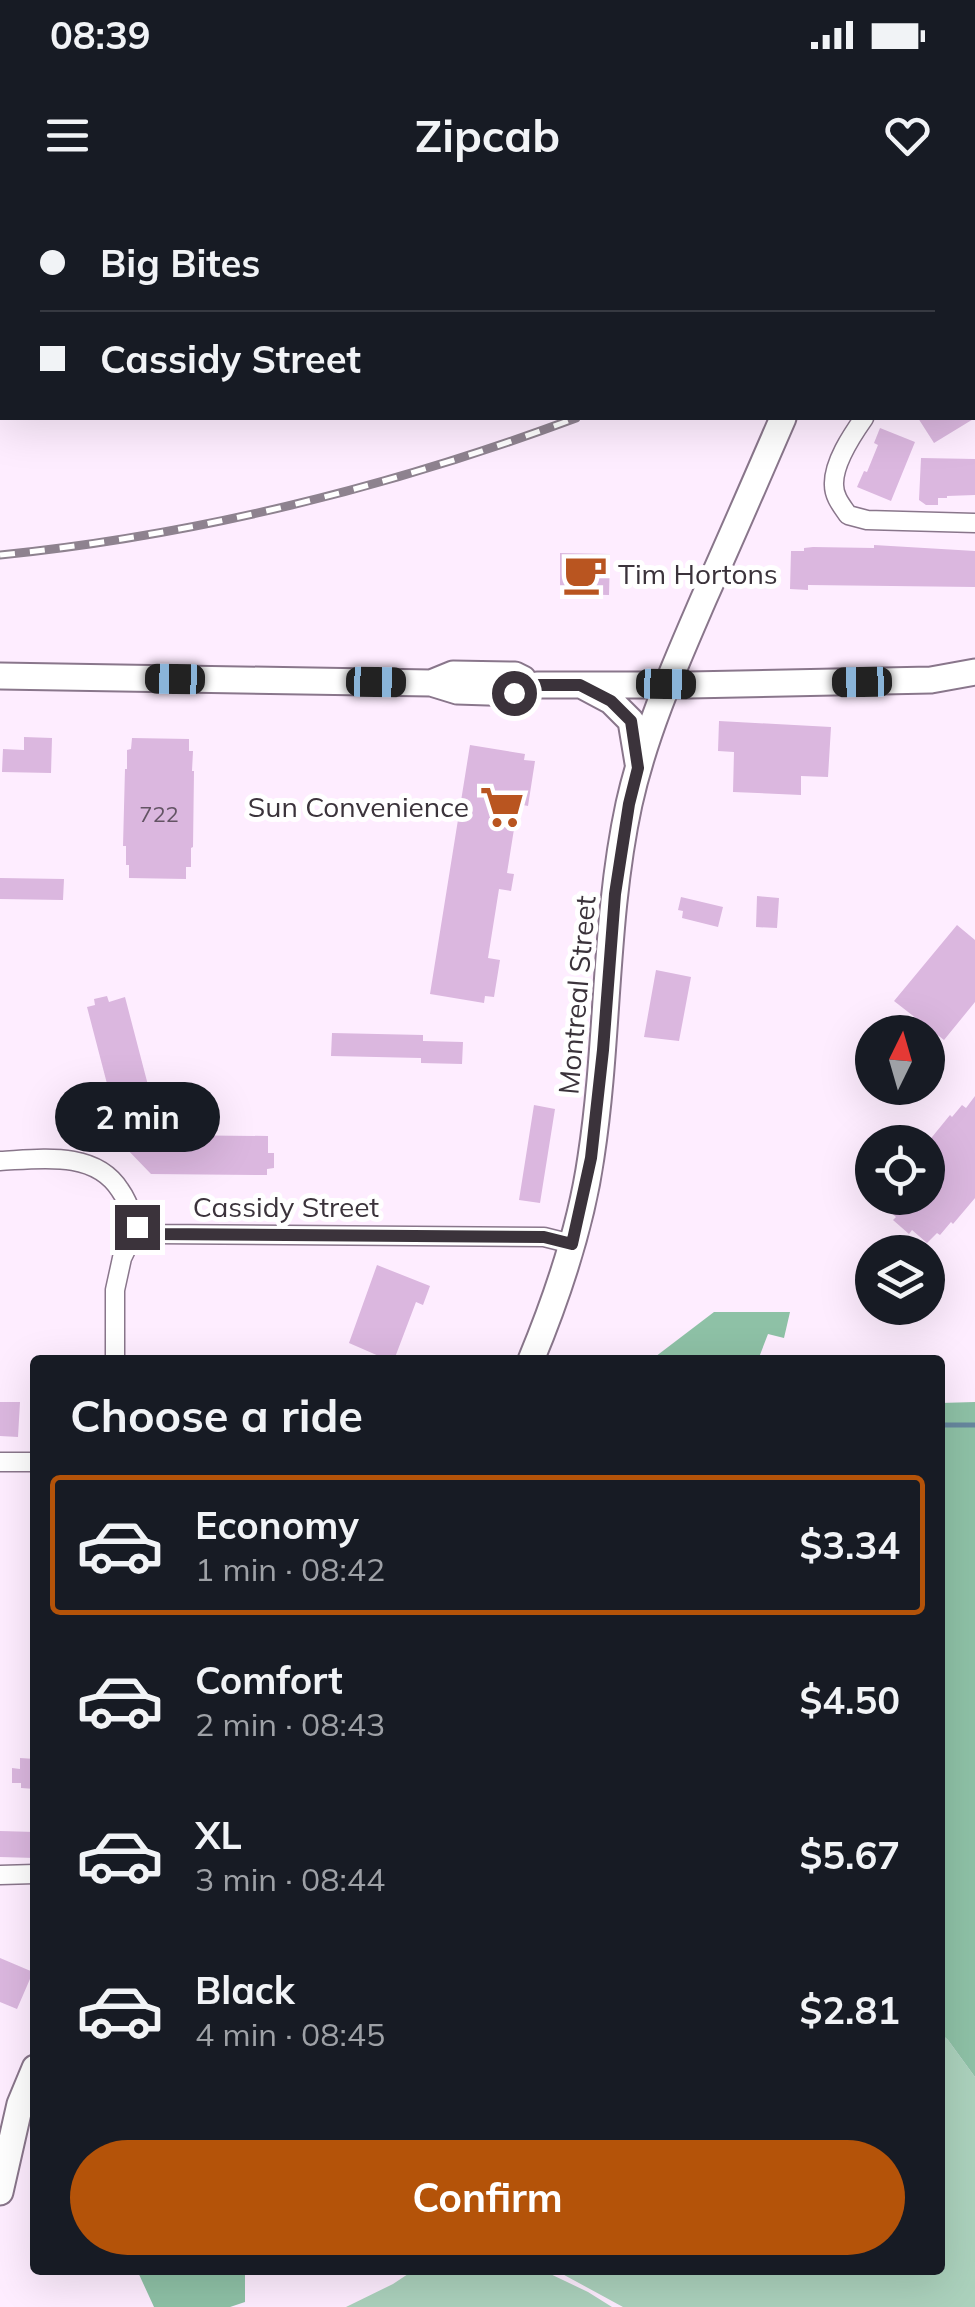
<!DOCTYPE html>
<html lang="en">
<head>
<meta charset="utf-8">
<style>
  :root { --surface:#171b24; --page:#20242c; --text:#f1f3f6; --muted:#9ea1a6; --line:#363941; --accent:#b45309 }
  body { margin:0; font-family:Mulish,sans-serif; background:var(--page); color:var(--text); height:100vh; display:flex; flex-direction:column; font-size:38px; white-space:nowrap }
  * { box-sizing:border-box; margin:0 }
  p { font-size:32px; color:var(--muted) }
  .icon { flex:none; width:55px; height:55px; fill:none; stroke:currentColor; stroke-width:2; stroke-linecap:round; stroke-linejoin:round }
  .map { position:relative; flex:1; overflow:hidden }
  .details { position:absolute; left:30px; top:1155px; width:915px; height:920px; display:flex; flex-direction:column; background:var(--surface); border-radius:10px; box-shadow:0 10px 40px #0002 }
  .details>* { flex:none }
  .banner { position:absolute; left:0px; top:0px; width:975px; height:220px; box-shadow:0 10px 40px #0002; display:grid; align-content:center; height:220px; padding:0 40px; background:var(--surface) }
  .needle { width:65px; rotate:5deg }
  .buttons { position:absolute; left:855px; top:815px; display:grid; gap:20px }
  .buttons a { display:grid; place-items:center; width:90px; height:90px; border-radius:50%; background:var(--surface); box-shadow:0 10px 40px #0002; font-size:50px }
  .end { position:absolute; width:45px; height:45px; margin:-22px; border:12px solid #3b333b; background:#fff; box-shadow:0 0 0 5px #fff }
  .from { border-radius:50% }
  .bubble { position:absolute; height:70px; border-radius:35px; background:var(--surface); box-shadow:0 10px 40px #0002; font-size:32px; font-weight:700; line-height:70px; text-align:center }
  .car { position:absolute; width:30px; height:60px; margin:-30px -15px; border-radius:12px; box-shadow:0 0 8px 2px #0007; background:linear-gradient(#222 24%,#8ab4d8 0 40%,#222 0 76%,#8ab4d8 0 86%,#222 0) }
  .banner b { display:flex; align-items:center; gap:35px; height:95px; font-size:38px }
  .banner b+b { border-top:2px solid var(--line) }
  .banner i { width:25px; height:25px; background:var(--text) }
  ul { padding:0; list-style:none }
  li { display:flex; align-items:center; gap:30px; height:140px; margin:0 20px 15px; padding:0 20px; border:5px solid transparent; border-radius:10px }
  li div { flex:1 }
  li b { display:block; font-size:38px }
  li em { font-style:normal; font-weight:700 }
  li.on { border-color:var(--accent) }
  li>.icon { width:90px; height:90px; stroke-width:1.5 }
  h2 { padding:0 40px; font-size:45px; line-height:120px }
  .primary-button { display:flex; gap:20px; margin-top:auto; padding:20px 40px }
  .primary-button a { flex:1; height:115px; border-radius:60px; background:var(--accent); color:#fff; font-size:40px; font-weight:700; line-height:115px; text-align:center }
  .status { display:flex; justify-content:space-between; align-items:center; height:70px; padding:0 50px; background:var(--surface); direction:ltr }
  .status svg { height:28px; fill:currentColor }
  header { display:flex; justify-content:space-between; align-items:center; height:130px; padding:0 40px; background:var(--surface); font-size:45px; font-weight:700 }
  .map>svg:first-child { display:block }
  .green { fill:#abd1bc }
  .forest { fill:#8ec1a6 }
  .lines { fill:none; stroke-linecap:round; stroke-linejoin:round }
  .stream { stroke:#67879e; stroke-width:5 }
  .building { fill:#dbb7df }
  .minor-casing { stroke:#89768b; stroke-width:21 }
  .secondary-casing { stroke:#89768b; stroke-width:29 }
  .minor { stroke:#fff; stroke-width:18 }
  .secondary { stroke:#fff; stroke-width:25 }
  .rail-casing { stroke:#8e828f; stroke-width:9 }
  .rail { stroke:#fff; stroke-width:5; stroke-dasharray:15; stroke-linecap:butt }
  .route { stroke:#3b333b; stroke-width:12 }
  .labels { text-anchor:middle; stroke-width:10; stroke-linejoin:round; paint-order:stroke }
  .number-label { font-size:22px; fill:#635464 }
  .poi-label { font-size:28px; fill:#3b333b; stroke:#fff; text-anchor:start }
  .street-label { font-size:28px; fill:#3b333b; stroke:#fff }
</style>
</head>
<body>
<div class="status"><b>08:39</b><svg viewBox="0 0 49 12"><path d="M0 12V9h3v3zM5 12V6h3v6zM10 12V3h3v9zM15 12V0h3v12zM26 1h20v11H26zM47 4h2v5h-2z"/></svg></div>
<header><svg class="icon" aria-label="menu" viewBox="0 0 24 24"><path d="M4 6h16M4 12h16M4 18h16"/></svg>Zipcab<svg class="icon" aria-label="heart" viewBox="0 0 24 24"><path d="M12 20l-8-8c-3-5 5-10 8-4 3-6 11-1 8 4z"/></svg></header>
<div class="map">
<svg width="975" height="2107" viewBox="0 0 975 2107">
  <rect width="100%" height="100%" fill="#feedff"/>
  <path class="green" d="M 940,1833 L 948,1840 L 975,1877 L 975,2107 L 623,2107 L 555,2070 L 940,2070 Z
    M 414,2070 L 542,2070 L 588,2092 L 612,2107 L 346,2107 L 393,2084 Z"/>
  <path class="forest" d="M 714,1112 L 790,1112 L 784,1138 L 768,1134 L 758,1160 L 651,1160 Z
    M 975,1202 L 975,1877 L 948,1840 L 940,1833 L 940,1203 Z
    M 137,2070 L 245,2070 L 245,2102 L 230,2107 L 154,2107 Z"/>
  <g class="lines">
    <path class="stream" d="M 940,1225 L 975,1225"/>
  </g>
  <path class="building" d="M 918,218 L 975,218 L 934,243 Z
    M 880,228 L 915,242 L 891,301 L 857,287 L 864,271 L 867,272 L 878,245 L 874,243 Z
    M 921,258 L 975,259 L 975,295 L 947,296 L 947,298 L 938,298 L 938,305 L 926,305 L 919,300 Z
    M 874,345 L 975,351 L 975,387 L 808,385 L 808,390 L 790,389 L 791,351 L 804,351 L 804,348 L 813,347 L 874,348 Z
    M 560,353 L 610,354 L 609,395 L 560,394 Z
    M 719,521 L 831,527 L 828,577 L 801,576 L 801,595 L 733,592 L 734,552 L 718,551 Z
    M 24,537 L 52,538 L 51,573 L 2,572 L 3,549 L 24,550 Z
    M 132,538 L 189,539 L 189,551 L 193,551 L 192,571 L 194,571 L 193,647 L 191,648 L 191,667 L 186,667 L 186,679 L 129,678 L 129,665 L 126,665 L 126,646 L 123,646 L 125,569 L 127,569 L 127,550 L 131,549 Z
    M 470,545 L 525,554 L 524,560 L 535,561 L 528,606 L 518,604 L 507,673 L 514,674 L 511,691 L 499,689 L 488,758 L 500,760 L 494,797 L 485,796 L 484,803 L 430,794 Z
    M 0,678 L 64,679 L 63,700 L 0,699 Z
    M 757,696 L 779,698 L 777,728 L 756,727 Z
    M 681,697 L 723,707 L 718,727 L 682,718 L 683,711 L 678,710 Z
    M 957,725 L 975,740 L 975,802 L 944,840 L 894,801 Z
    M 656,770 L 691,777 L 679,841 L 644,837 Z
    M 107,796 L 109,802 L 125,797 L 161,935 L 268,936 L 268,953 L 274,953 L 274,968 L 267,969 L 267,975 L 151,974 L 123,945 L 87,807 L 95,805 L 94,799 Z
    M 332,833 L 423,835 L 423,841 L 463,842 L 462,864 L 421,863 L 421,858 L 331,856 Z
    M 975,896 L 975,998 L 953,1024 L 951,1022 L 940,1035 L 937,1033 L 927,1043 L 912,1030 L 909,1034 L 893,1020 L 896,1017 L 874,998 L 928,998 L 928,942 L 950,915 L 952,917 L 962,905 L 966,908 Z
    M 534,905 L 555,909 L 540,1003 L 519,1000 Z
    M 377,1065 L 430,1086 L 423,1105 L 416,1102 L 394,1160 L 388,1160 L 349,1143 Z
    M 0,1202 L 20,1202 L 18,1237 L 0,1236 Z
    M 20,1558 L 35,1559 L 35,1589 L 21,1588 L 21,1583 L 12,1583 L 12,1568 L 20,1569 Z
    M 0,1631 L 35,1632 L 35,1658 L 0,1657 Z
    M 0,1758 L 33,1772 L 17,1809 L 0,1802 Z"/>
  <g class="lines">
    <g class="minor-casing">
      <path id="minor" d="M 217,2 L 218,0
        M 0,114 L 2,114
        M 972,138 L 975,137
        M 864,218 C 852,235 833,263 834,285 C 834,297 842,306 848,315 L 867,320 L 975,323
        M 0,961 C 40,959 95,950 120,990 C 128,1001 132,1014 137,1027
        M 115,1160 L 115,1090 L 122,1058 L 137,1027 L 156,1034 L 544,1037 L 572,1044
        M 0,1262 L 35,1262
        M 0,1675 L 35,1674"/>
    </g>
    <g class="secondary-casing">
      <path id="secondary" d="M 878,2 L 879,0
        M 0,476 L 431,483 L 457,491 L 514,493 L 537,485 L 689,485 L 931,480 L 975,472
        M 431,483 L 453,474 L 515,475 L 523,479
        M 581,485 L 611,501 L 631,521 L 638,563
        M 531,1160 C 558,1095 581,1027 591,957 C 609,840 604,720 629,604 C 645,532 675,465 704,398 C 731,338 757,278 783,218
        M 0,1992 L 20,1904 L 35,1868"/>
    </g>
    <use href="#minor" class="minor"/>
    <use href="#secondary" class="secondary"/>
    <g class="rail-casing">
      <path id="rail" d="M 972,5 L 975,4
        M 0,355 C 197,335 390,287 576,218"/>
    </g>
    <use href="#rail" class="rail"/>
  </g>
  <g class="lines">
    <path class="route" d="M 137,1027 L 156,1034 L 544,1037 L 572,1044 L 591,958 L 603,850 L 615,694 L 629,604 L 638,568 L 631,521 L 611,501 L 580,485 L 537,485 L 514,493"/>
  </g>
  <defs>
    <g id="cafe-bare" transform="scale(3.45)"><path d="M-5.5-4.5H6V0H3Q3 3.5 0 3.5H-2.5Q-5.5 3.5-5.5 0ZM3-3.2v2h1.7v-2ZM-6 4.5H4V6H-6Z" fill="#b95520" stroke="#fff" stroke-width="2.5" paint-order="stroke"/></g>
    <g id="supermarket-bare" transform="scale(3.45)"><path d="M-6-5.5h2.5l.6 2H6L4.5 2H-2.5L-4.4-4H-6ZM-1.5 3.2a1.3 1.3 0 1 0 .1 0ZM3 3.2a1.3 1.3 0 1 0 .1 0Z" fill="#b95520" stroke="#fff" stroke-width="2.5" paint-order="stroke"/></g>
  </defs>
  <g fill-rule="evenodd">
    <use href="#cafe-bare" x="585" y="374"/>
    <use href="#supermarket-bare" x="502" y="607"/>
  </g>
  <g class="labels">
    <g class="number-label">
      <text x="159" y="622">722</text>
    </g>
    <g class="poi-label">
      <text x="618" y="384">Tim Hortons</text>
      <text x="469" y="617" text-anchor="end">Sun Convenience</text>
    </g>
    <g class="street-label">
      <text transform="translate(577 795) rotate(-85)" y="10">Montreal Street</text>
      <text x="286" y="1017">Cassidy Street</text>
    </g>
  </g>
</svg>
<div class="buttons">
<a><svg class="needle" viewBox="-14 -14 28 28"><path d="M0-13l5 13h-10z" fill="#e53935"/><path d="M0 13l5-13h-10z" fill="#9ea1a6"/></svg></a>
<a><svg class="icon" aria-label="locate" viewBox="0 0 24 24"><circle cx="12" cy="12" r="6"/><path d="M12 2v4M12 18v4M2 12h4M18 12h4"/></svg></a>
<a><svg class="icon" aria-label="layers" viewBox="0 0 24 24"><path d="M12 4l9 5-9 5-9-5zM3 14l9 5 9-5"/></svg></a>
</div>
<i class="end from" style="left:514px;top:493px"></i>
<i class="end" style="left:137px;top:1027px"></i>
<div class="bubble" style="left:55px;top:882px;width:165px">2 min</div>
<i class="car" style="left:175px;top:479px;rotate:271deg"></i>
<i class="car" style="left:376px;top:482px;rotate:91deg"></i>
<i class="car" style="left:862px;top:482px;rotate:269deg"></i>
<i class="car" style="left:666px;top:484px;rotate:91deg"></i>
<div class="banner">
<b><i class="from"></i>Big Bites</b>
<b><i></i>Cassidy Street</b>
</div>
<section class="details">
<h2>Choose a ride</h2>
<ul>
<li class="on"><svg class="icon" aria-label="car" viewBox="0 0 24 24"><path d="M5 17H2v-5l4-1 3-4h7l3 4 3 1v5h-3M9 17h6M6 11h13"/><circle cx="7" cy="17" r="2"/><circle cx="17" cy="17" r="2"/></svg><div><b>Economy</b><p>1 min · 08:42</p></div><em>$3.34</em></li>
<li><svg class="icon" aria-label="car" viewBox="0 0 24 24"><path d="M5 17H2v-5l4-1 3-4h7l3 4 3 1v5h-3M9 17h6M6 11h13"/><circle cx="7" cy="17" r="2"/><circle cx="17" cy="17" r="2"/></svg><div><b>Comfort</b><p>2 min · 08:43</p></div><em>$4.50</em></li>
<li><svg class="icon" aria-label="car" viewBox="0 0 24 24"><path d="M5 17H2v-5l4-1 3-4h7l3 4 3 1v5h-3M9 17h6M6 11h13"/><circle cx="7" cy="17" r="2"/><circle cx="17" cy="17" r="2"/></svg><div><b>XL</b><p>3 min · 08:44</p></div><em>$5.67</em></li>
<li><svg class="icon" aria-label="car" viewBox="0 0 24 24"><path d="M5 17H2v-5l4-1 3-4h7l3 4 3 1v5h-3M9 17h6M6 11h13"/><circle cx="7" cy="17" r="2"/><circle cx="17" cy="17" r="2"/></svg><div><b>Black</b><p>4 min · 08:45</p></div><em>$2.81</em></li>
</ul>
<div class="primary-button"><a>Confirm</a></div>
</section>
</div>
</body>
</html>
